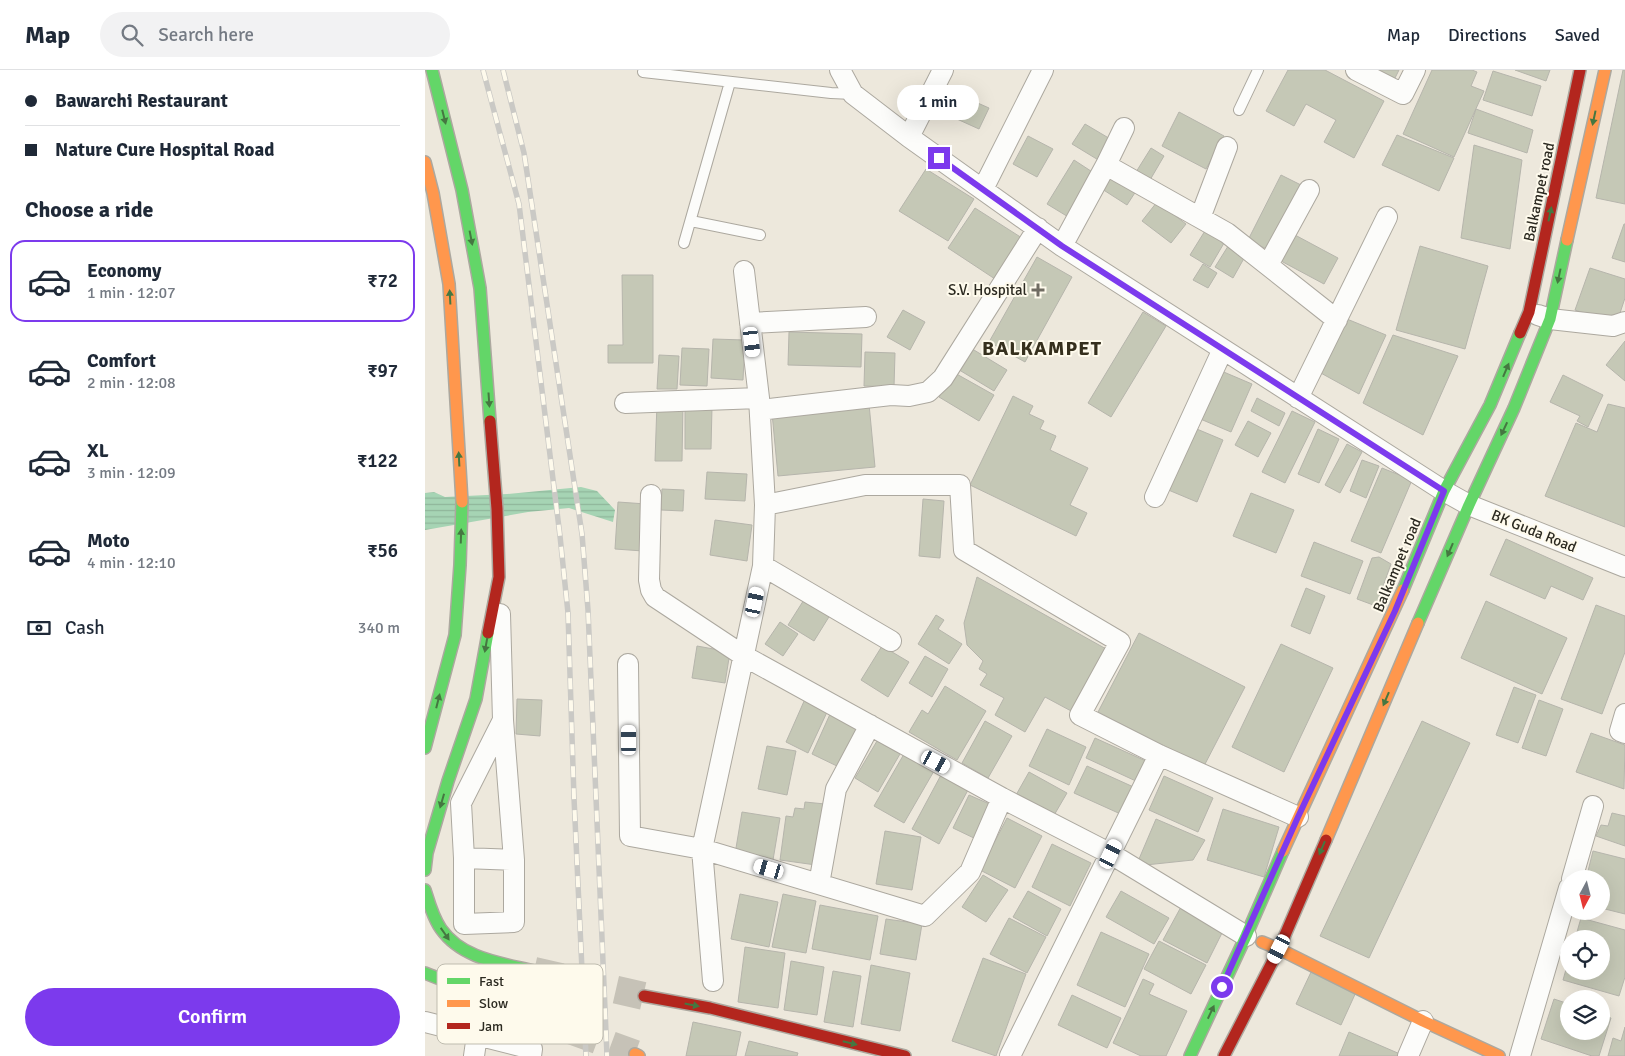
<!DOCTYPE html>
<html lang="en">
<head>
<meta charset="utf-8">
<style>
  :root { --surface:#fff; --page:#f2f2f3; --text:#1f2937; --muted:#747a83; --line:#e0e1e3; --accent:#7c3aed }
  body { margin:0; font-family:Signika,sans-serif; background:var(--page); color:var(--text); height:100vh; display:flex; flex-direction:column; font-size:19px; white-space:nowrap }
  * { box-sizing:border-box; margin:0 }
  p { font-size:16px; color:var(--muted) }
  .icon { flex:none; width:28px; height:28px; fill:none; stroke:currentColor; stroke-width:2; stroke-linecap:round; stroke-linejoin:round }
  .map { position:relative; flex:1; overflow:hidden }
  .panel { display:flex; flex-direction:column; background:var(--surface); width:425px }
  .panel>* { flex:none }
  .hud { display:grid; align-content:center; height:110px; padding:0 25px; background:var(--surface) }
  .needle { width:32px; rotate:187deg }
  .controls { position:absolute; left:1135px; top:800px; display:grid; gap:10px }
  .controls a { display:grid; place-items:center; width:50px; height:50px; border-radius:50%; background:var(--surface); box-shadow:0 5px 20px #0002; font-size:25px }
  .end { position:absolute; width:22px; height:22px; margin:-11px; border:6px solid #7c3aed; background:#fff; box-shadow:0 0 0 2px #fff }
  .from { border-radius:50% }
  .bubble { position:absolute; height:35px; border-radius:18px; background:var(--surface); box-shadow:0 5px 20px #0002; font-size:16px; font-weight:600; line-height:35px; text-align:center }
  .car { position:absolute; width:15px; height:30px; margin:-15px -8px; border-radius:6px; box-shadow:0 0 4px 1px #0007; background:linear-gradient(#fff 24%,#345 0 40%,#fff 0 76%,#345 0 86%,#fff 0) }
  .hud b { display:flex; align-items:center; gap:18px; height:48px; font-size:19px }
  .hud b+b { border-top:1px solid var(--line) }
  .hud i { width:12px; height:12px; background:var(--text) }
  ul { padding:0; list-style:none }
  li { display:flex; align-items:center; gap:15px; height:82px; margin:0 10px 8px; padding:0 15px; border:2px solid transparent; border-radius:15px }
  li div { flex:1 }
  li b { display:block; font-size:19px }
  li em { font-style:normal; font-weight:600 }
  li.current { border-color:var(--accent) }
  li>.icon { width:45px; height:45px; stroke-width:1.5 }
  h2 { padding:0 25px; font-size:22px; line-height:60px }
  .pay { display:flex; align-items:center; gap:12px; height:55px; padding:0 25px; font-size:19px }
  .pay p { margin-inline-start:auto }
  .primary-button { display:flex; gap:10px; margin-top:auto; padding:10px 25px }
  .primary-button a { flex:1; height:58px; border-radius:30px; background:var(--accent); color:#fff; font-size:20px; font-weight:600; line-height:58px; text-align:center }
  header { display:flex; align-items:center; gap:30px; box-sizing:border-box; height:70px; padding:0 25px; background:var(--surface); border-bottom:1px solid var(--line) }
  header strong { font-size:24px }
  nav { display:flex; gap:28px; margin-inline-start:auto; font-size:18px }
  .search { width:350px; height:45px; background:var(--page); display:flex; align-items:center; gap:12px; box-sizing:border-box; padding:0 18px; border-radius:28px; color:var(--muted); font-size:19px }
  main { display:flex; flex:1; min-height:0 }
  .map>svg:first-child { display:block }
  .water { fill:url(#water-rules) }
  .building { fill:#c5c8b6; stroke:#b6b5ac }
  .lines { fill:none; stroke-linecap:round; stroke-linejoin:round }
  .secondary-tunnel { stroke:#c6c2b7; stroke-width:28; stroke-dasharray:28 14; stroke-linecap:butt }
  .lane-casing { stroke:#aca89f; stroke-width:12 }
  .street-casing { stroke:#aca89f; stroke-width:22 }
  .fast-casing { stroke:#aca89f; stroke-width:14 }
  .slow-casing { stroke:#aca89f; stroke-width:14 }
  .jam-casing { stroke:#aca89f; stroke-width:14 }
  .lane { stroke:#fcfcfa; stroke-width:10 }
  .street { stroke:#fcfcfa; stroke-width:20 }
  .fast { stroke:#63d668; stroke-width:11 }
  .slow { stroke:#ff974d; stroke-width:11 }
  .jam { stroke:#b3261e; stroke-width:11 }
  .rail-casing { stroke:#cac9c5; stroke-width:5.5 }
  .rail { stroke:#fefaec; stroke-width:4; stroke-dasharray:11; stroke-linecap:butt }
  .oneway { fill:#457741 }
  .route { stroke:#7c3aed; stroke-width:6 }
  .poi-dot { fill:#706c62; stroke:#fefaec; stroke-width:2 }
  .labels { text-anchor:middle; stroke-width:4; stroke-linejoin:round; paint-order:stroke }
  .street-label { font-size:15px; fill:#2c2a21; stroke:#fefaec }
  .poi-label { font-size:15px; fill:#2c2a21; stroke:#fefaec; text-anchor:end }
  .district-label { font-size:20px; font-weight:bold; letter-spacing:1px; fill:#352f1d; stroke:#fefaec }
  .key { fill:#fefaec; stroke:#bfbcaf; stroke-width:1 }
  .key-label { font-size:14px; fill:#2c2a21 }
</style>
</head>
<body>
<header>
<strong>Map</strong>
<div class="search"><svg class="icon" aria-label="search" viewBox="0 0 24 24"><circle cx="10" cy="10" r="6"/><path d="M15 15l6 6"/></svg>Search here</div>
<nav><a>Map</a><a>Directions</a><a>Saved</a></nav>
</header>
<main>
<section class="panel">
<div class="hud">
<b><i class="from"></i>Bawarchi Restaurant</b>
<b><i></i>Nature Cure Hospital Road</b>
</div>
<h2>Choose a ride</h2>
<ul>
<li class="current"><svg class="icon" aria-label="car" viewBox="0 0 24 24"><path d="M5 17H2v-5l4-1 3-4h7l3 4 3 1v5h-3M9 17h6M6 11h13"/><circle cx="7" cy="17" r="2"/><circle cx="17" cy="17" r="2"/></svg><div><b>Economy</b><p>1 min · 12:07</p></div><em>₹72</em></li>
<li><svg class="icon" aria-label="car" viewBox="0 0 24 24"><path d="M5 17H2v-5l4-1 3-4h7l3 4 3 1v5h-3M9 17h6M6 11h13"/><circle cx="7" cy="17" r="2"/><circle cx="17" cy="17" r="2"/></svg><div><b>Comfort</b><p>2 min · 12:08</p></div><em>₹97</em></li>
<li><svg class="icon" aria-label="car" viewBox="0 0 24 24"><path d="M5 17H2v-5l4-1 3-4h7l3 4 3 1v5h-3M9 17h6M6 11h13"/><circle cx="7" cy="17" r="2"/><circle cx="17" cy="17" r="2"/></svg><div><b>XL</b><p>3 min · 12:09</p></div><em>₹122</em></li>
<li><svg class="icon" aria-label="car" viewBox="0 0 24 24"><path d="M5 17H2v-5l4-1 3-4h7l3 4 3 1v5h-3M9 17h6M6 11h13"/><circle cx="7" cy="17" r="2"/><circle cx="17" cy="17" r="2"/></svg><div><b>Moto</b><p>4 min · 12:10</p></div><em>₹56</em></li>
</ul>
<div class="pay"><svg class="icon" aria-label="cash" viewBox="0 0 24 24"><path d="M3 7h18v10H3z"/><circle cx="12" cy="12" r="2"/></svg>Cash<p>340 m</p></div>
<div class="primary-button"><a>Confirm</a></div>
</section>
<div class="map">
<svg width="1200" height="986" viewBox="0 0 1200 986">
  <defs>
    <pattern id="water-rules" width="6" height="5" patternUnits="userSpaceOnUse" patternTransform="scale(1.25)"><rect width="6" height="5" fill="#a6d4b4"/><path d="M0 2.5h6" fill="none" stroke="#8fb69a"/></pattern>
  </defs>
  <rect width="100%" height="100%" fill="#ede8dc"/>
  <path class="water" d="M 156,417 L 172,421 L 190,440 L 188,452 L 144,438 L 103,442 L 0,460 L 0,423 L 9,422 L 20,427 L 82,424 Z"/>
  <path class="building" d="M 863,0 L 900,0 L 959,31 L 929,88 L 899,72 L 911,50 L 881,34 L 869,56 L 841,41 Z
    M 951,0 L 974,0 L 970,8 Z
    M 1007,0 L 1047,0 L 1052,2 L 1046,16 L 1059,21 L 1029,87 L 978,64 Z
    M 1090,0 L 1125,0 L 1121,11 Z
    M 1198,0 L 1200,0 L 1200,134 L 1171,128 Z
    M 1068,1 L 1116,16 L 1107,46 L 1058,30 Z
    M 521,19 L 564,38 L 554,59 L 512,40 Z
    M 1051,39 L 1108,60 L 1102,83 L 1043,63 Z
    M 754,42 L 799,66 L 781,99 L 737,76 Z
    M 660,54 L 687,70 L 675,91 L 647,74 Z
    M 972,65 L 1029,88 L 1014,121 L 957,95 Z
    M 603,66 L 628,79 L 612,107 L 588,94 Z
    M 1049,75 L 1097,90 L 1085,179 L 1036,168 Z
    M 726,78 L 739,86 L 725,110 L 711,102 Z
    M 649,90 L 672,105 L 645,148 L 622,134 Z
    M 501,99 L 549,129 L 523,171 L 474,141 Z
    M 688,102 L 713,118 L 702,135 L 677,119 Z
    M 856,105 L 878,116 L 846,181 L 823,170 Z
    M 732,132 L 761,154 L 746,173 L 717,151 Z
    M 550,138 L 597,168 L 570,209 L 523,178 Z
    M 1199,154 L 1200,154 L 1200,192 L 1187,188 Z
    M 783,156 L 802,168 L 785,197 L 765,185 Z
    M 870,165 L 913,188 L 899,214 L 856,191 Z
    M 805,173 L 822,183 L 808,208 L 790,197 Z
    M 995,176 L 1063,196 L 1040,279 L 971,260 Z
    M 612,187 L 647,207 L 600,292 L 564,272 Z
    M 778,194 L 792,203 L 783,218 L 768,210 Z
    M 1165,198 L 1200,209 L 1200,228 L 1195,243 L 1188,252 L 1150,240 Z
    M 197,205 L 228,205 L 228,293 L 183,293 L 183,275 L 198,275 Z
    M 478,240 L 500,252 L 485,280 L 462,267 Z
    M 718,242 L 741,256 L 686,347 L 663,333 Z
    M 917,247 L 961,265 L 934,324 L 894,302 Z
    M 364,262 L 437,264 L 436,297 L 363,295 Z
    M 968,265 L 1033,286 L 998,365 L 938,333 Z
    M 288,269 L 320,270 L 318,310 L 286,308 Z
    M 1200,271 L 1200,311 L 1181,295 Z
    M 544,277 L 582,300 L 569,321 L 531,298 Z
    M 257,278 L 284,279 L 282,316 L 255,315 Z
    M 440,282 L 470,283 L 469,317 L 439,316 Z
    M 234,285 L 254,286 L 252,319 L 232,319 Z
    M 794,300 L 827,314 L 806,362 L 773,348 Z
    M 528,302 L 569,325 L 554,351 L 514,327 Z
    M 1138,305 L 1178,325 L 1163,357 L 1152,351 L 1155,346 L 1125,332 Z
    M 588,326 L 608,336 L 604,344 L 619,351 L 615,359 L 631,366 L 625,380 L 663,398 L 645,435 L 662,443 L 651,466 L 545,415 Z
    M 832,328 L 860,343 L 854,356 L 826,341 Z
    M 232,333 L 258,333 L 257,391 L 230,391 Z
    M 444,334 L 450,397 L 353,406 L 347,343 Z
    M 1183,334 L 1200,338 L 1200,457 L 1120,426 L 1151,353 L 1172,362 Z
    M 260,337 L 287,337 L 286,379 L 260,379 Z
    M 867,341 L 890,352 L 860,413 L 837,402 Z
    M 823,351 L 846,363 L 833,387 L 810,375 Z
    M 767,357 L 798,370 L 772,432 L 741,419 Z
    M 893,359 L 914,369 L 894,413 L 873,404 Z
    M 922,374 L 937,382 L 915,423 L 900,415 Z
    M 937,390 L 954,396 L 941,428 L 925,421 Z
    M 957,398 L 987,410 L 956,483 L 926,471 Z
    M 282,402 L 322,404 L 320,431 L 280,429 Z
    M 237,419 L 259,420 L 258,441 L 236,440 Z
    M 826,423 L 869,440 L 851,483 L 808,466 Z
    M 498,429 L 519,431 L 515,488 L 494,486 Z
    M 193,432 L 221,434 L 218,481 L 190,479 Z
    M 290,450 L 327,455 L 322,491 L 285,485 Z
    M 1081,469 L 1168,508 L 1158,530 L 1126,516 L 1120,529 L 1065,505 Z
    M 889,472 L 938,491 L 925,524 L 876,506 Z
    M 954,487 L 966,494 L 951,536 L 932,529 L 947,488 Z
    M 552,507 L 683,580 L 648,642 L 620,627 L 600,662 L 570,645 L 579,628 L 555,615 L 562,604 L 554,599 L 558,591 L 542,575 L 539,553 Z
    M 881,518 L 900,526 L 885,564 L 866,556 Z
    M 382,525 L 407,542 L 389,571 L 363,555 Z
    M 1061,531 L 1142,568 L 1117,624 L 1036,588 Z
    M 1171,535 L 1200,546 L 1200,582 L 1177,644 L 1136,629 Z
    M 511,545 L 519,550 L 513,559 L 537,574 L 524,594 L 493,574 Z
    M 355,552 L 373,564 L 358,586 L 340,574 Z
    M 714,563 L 820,617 L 779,696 L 673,642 Z
    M 856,574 L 908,598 L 859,702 L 807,677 Z
    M 272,576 L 305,582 L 300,613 L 267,608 Z
    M 457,576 L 484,592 L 463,627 L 436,610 Z
    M 500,586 L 523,599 L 507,627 L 484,613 Z
    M 520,616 L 561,641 L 532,690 L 484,662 L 497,640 L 503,644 Z
    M 1089,617 L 1111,625 L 1093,673 L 1071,665 Z
    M 92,629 L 117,630 L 115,666 L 91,664 Z
    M 380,629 L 403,640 L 383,683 L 361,672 Z
    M 1114,630 L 1138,639 L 1121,686 L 1097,678 Z
    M 406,642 L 433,655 L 414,697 L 387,684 Z
    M 560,651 L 587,666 L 563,708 L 537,693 Z
    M 997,651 L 1045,673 L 944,888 L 895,866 Z
    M 622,659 L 661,677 L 644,715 L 604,696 Z
    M 1166,663 L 1200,675 L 1199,719 L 1151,702 Z
    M 670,668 L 723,692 L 713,712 L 661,688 Z
    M 452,671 L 475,684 L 453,722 L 430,708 Z
    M 342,676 L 371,681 L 362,725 L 333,719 Z
    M 479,684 L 509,701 L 479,753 L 449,736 Z
    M 662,696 L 713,719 L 700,746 L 649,723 Z
    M 604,702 L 642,723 L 628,747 L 591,725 Z
    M 516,705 L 543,720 L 514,774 L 487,759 Z
    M 739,706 L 788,728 L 773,762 L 724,740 Z
    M 544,725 L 569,736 L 553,770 L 528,758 Z
    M 380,732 L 400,734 L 391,795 L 355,790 L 361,746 L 368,747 L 370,738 L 379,739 Z
    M 798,739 L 854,757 L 839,807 L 782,790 Z
    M 317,742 L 355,748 L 348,790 L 310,784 Z
    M 1187,743 L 1200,746 L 1200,776 L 1171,766 L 1176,755 L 1183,756 Z
    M 582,748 L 617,766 L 590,818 L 555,800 Z
    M 731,749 L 780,770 L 768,790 L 711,796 Z
    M 460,761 L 496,767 L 487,820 L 451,814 Z
    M 627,774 L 666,793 L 645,836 L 607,817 Z
    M 1168,781 L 1200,789 L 1200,844 L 1176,838 L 1176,809 L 1161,809 Z
    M 558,805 L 583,820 L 561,852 L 537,837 Z
    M 603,821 L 636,839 L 622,866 L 588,847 Z
    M 696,821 L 744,848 L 729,874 L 681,847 Z
    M 315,824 L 353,832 L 344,877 L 306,869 Z
    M 358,824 L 391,831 L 381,883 L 347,877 Z
    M 395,835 L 453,846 L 445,890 L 387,879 Z
    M 757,835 L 800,857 L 782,893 L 738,870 Z
    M 584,848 L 621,867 L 602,903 L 565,884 Z
    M 1156,848 L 1200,860 L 1200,907 L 1194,926 L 1138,910 L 1144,889 L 1144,901 L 1176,901 L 1176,869 L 1150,869 Z
    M 461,849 L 497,854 L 491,890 L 455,884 Z
    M 676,862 L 724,884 L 700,937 L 652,915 Z
    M 734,871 L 781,895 L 766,924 L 719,899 Z
    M 320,877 L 360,883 L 353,938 L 313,932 Z
    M 558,888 L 601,904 L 571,986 L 527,971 Z
    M 366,891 L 399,897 L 392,945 L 359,940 Z
    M 446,895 L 485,903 L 475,961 L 436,954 Z
    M 887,900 L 932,920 L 916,955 L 871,934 Z
    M 408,901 L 436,906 L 428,957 L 399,952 Z
    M 718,909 L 729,914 L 724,924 L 762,941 L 741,986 L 716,986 L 688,973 Z
    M 647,925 L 696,948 L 682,978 L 633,955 Z
    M 1129,929 L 1144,934 L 1144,961 L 1176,961 L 1176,945 L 1186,948 L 1174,986 L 1167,986 L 1116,969 Z
    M 268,952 L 316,962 L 311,986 L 261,986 Z
    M 1200,957 L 1200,986 L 1183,986 L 1188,968 L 1196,971 Z
    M 924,962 L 975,984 L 974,986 L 914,986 Z
    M 324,971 L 373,983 L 372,986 L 320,986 Z"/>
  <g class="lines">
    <path class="secondary-tunnel" d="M 109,901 L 219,926
      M 107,946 L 210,984"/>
    <g class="lane-casing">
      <path id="lane" d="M 218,2 L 406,23 L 428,24
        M 814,40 L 833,0
        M 266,151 L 335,165
        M 259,173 L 305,12"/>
    </g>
    <g class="street-casing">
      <path id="street" d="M 415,0 L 428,24 L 484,67 L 637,176 L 1019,421 L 1044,435 L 1200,497
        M 931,0 L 978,24 L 990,0
        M 484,67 L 518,0
        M 681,95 L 802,163 L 912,250
        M 558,119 L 618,0
        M 775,148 L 802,77
        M 637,176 L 681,95 L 699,58
        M 843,195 L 884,120
        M 1113,245 L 1125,249 L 1188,256 L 1200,252
        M 325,253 L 441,247
        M 873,328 L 962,147
        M 200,333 L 334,328
        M 335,340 L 466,325 L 484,326 L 503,322 L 518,308 L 613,158
        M 226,425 L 224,510 L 226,520 L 230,527 L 319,586 L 577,728 L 686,784 L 821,866
        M 730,427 L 798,279
        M 340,435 L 440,415 L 535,415 L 539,480 L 695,572 L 655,645 L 734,685 L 873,747
        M 338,496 L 466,571
        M 75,544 L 78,650 L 89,790 L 89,852 L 39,854 L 39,788 L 36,733 L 78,650
        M 203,594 L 205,766 L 277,779 L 500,846 L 545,802 L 577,728
        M 1200,644 L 1195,661 L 1200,663
        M 39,788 L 89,790
        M 1147,809 L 1168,736
        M 394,814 L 411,719 L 445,655
        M 288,911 L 277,779 L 338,496 L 340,435 L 334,328 L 319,201
        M 0,952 L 107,979 L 106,986
        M 49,986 L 52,965
        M 585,986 L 734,685
        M 983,986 L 998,951
        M 1095,986 L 1144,818"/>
    </g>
    <g class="fast-casing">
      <path id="fast" d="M 7,0 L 37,120 L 55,218 L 65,351
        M 978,520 L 1019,421 L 1065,335 L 1095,263
        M 993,553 L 1044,435 L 1089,338 L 1125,249 L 1142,170
        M 0,678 L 30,565 L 35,495 L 37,432
        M 0,800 L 2,783 L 23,711 L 51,629 L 63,563
        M 0,820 C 4,833 8,848 16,859 C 37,889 76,893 109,901
        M 0,903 C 36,918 73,929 107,946
        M 765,986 L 821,866 L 858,781"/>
    </g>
    <g class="slow-casing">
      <path id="slow" d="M 0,92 L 8,123 L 24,214 L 37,432
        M 1142,170 L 1180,0
        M 901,770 L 993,553
        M 858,781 L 978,520
        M 837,872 L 854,879 L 998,951 L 1074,986
        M 210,984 L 214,986"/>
    </g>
    <g class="jam-casing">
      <path id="jam" d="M 1095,263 L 1104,242 L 1155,0
        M 63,563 L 74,507 L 72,439 L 65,351
        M 219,926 L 285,938 L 480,986
        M 799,986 L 854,879 L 901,770"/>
    </g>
    <use href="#lane" class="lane"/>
    <use href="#street" class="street"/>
    <use href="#fast" class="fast"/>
    <use href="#slow" class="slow"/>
    <use href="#jam" class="jam"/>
    <g class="rail-casing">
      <path id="rail" d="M 58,0 L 94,134 L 135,466 L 143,543 L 149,728 L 161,986
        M 78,0 L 99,83 L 157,464 L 163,540 L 182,986"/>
    </g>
    <use href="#rail" class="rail"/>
  </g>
  <defs><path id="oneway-solid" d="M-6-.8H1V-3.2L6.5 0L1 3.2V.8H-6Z" transform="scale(1.25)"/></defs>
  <g class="oneway">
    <use href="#oneway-solid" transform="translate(19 47) rotate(76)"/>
    <use href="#oneway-solid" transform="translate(1169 48) rotate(102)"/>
    <use href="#oneway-solid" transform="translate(1125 144) rotate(-78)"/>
    <use href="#oneway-solid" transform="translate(46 168) rotate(79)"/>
    <use href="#oneway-solid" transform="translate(1134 206) rotate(102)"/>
    <use href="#oneway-solid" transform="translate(25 227) rotate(-93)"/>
    <use href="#oneway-solid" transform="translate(1081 300) rotate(-67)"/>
    <use href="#oneway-solid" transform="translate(64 330) rotate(86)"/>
    <use href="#oneway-solid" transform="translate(1079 359) rotate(115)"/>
    <use href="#oneway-solid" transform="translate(34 389) rotate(-93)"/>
    <use href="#oneway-solid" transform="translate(36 466) rotate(-88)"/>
    <use href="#oneway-solid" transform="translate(1025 480) rotate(113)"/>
    <use href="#oneway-solid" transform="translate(61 575) rotate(100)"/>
    <use href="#oneway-solid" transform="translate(961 629) rotate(113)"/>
    <use href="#oneway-solid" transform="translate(13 631) rotate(-76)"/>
    <use href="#oneway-solid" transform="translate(17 731) rotate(106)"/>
    <use href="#oneway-solid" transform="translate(897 778) rotate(113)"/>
    <use href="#oneway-solid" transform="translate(20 864) rotate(55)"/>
    <use href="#oneway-solid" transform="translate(267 935) rotate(11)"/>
    <use href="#oneway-solid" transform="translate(786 942) rotate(-65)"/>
    <use href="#oneway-solid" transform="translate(425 973) rotate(14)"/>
  </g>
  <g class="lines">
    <path class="route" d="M 514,88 L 637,176 L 1019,421 L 970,541 L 873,747 L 797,917"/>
  </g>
  <path class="poi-dot" d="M610.5 212.5h5v5h5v5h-5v5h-5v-5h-5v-5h5z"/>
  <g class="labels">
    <g class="street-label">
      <text transform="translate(1114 122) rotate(-78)" y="5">Balkampet road</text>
      <text transform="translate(1109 461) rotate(22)" y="5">BK Guda Road</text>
      <text transform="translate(972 495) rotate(-67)" y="5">Balkampet road</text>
    </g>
    <g class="poi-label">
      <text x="602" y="225">S.V. Hospital</text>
    </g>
    <g class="district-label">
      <text x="617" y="285">BALKAMPET</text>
    </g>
  </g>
  <rect x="12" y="894" width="166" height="80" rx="8" class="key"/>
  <rect x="22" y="908" width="23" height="6" fill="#63d668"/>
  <rect x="22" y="930" width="23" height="7" fill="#ff974d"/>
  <rect x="22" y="953" width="23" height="6" fill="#b3261e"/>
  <g class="key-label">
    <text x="54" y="916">Fast</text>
    <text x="54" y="938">Slow</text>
    <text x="54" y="961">Jam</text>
  </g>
</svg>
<div class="controls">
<a><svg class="needle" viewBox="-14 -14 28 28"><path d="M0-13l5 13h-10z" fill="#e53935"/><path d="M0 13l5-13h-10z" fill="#747a83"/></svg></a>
<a><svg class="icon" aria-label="locate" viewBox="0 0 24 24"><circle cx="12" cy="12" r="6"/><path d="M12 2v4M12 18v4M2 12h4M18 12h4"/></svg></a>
<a><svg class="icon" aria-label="layers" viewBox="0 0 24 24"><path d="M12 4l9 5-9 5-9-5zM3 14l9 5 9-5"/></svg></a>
</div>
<i class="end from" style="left:797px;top:917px"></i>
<i class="end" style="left:514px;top:88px"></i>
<div class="bubble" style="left:472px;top:15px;width:82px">1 min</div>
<i class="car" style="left:327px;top:272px;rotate:173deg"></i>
<i class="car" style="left:330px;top:532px;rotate:12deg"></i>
<i class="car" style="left:204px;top:670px;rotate:0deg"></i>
<i class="car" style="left:511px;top:692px;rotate:118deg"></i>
<i class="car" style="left:686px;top:784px;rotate:26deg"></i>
<i class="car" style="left:344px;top:799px;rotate:286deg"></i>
<i class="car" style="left:854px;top:879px;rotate:207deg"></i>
</div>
</main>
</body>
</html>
